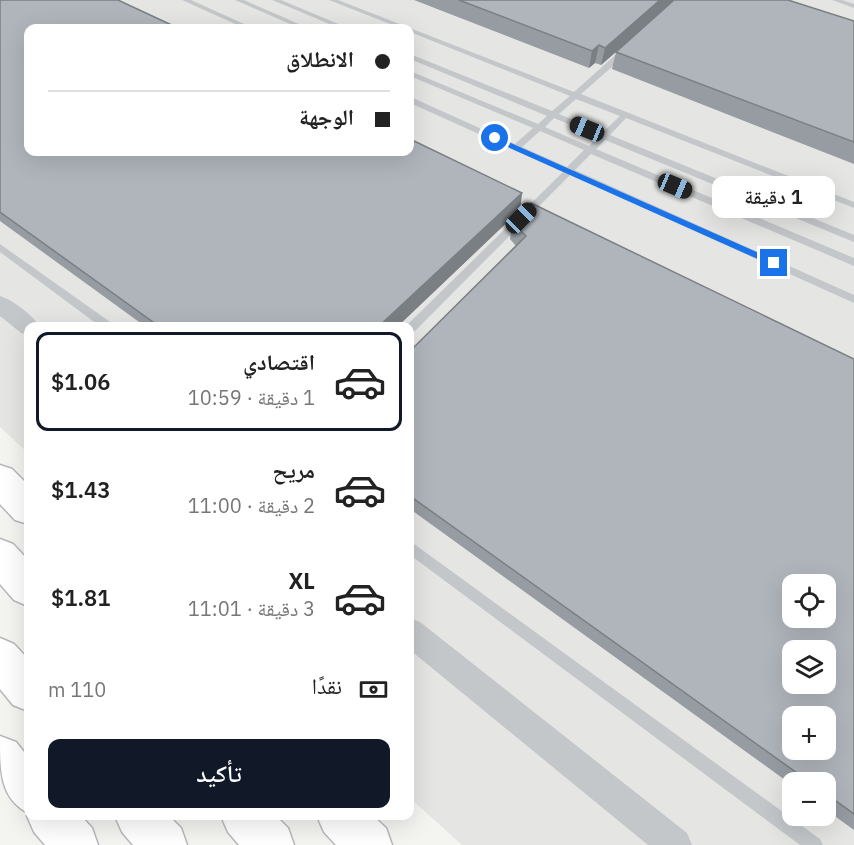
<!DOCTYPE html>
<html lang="ar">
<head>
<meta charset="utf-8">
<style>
  :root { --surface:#fff; --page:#f2f2f2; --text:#222; --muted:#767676; --line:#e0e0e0; --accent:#111827 }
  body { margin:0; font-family:"IBM Plex Sans","Noto Naskh Arabic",sans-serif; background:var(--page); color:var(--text); direction:rtl; height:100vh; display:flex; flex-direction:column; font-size:22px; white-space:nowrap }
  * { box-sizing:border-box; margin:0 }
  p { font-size:20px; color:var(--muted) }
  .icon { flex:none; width:33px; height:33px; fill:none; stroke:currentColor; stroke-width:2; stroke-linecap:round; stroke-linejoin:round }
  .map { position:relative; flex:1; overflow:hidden; direction:ltr }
  .drawer { position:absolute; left:24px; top:322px; width:390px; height:498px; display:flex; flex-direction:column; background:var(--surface); border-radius:12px; box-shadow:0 6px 24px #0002; direction:rtl }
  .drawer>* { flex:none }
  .hud { position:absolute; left:24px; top:24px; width:390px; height:132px; border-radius:12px; box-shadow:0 6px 24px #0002; direction:rtl; display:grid; align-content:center; height:132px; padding:0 24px; background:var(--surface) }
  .buttons { position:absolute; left:782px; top:574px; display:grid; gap:12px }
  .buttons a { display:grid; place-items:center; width:54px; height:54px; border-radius:12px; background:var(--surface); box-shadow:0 6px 24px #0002; font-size:30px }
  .end { position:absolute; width:27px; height:27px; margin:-14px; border:8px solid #1a73e8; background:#fff; box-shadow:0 0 0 3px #fff }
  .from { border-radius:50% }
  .bubble { position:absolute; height:42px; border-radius:12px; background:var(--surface); box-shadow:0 6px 24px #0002; font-size:20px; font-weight:600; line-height:42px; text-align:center; direction:rtl }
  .car { position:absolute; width:18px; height:36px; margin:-18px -9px; border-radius:8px; box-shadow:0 0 4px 2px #0007; background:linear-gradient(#222 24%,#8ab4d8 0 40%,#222 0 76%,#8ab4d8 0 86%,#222 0) }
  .hud b { display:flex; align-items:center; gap:21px; height:57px; font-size:22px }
  .hud b+b { border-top:2px solid var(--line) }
  .hud i { width:15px; height:15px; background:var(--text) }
  ul { padding:10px 0 0; list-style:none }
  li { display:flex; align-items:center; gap:18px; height:99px; margin:0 12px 9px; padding:0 12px; border:3px solid transparent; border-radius:12px }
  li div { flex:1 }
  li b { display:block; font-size:22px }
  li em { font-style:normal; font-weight:600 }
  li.active { border-color:var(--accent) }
  li>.icon { width:54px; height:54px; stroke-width:1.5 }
  .pay { display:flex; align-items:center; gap:15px; height:66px; padding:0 24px; font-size:22px }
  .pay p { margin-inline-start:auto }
  .button { display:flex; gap:12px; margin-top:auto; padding:12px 24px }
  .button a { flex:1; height:69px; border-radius:12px; background:var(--accent); color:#fff; font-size:24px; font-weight:600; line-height:69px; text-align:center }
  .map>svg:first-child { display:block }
  .built { fill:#e5e6e4; fill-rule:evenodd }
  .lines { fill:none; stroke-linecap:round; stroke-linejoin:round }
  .highway-casing { stroke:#b6b9bc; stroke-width:3 }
  .lane { fill:#c4c7ca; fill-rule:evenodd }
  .street { fill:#c4c7ca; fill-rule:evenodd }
  .highway { fill:#fff; fill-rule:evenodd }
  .wall { fill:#969ca1 }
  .shaded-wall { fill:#7a7f83 }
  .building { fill:#afb5bb; stroke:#7a7f83; stroke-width:1.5; fill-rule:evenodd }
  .route { fill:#1a73e8 }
</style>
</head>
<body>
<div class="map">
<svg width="854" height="845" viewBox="0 0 854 845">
  <rect width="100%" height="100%" fill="#f4f5f0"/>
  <path class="built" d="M 0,0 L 854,0 L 854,845 L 462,845 L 410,798 L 410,327 L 28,327 L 28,453 L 0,427 ZM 28,28 L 410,28 L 410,152 L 28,152 ZM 792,585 L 825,585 L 825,618 L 792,618 ZM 792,651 L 825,651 L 825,684 L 792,684 ZM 792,717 L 825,717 L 825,750 L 792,750 ZM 792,783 L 825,783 L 825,816 L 792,816 Z"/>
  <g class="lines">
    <g class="highway-casing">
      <path id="highway" d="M 0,465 L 12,469 L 28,485 L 28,524 L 15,520 L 0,504 Z
        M 0,539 L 13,544 L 28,560 L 28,606 L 14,600 L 0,584 Z
        M 0,638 L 14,644 L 28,659 L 28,711 L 13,705 L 0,689 Z
        M 0,736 L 16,742 L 28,757 L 28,816 L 81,816 L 92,828 L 98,845 L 45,845 L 34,832 L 27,816 L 28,813 C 0,798 0,771 0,736 Z
        M 115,816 L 169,816 L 181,828 L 187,845 L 133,845 L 122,832 Z
        M 221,816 L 276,816 L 288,828 L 294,845 L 239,845 L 228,832 Z
        M 317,816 L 373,816 L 386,828 L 392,845 L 336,845 L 324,832 Z"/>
    </g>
    <path class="lane" d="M 182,0 L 191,0 L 253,28 L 244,28 Z
      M 235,0 L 244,0 L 308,28 L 299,28 Z
      M 272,0 L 281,0 L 348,28 L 339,28 Z
      M 329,0 L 338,0 L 574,92 L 622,49 L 628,49 L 628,53 L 581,94 L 854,202 L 854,208 L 626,118 L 610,135 L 854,235 L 854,242 L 605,140 L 596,149 L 854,258 L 854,266 L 591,154 L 575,170 L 854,295 L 854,303 L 570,175 L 414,332 L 410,333 L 410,327 L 406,326 L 563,172 L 410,103 L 410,98 L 413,98 L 515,144 L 533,128 L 410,76 L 410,71 L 538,124 L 547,116 L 410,59 L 410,54 L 552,111 L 570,96 L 410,32 L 410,28 L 400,28 ZM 576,99 L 620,116 L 603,132 L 559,114 ZM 554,118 L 598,137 L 589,146 L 545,127 ZM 540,131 L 584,150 L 567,167 L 522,147 Z
      M 832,0 L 842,0 L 854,4 L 854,8 Z
      M 0,244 L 113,324 L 114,327 L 101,327 L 0,252 Z
      M 410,541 L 820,839 L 823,845 L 800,845 L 410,555 Z"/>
    <path class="street" d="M 0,296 C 13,300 33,315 40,327 L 28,327 L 28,335 L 21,333 L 0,316 Z
      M 410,618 L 420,622 L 687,833 L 692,845 L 648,845 L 410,650 Z"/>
    <use href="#highway" class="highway"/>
  </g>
  <path class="wall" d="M 0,0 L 522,193 L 520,210 L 397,327 L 146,327 L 0,221 Z
    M 414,0 L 788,0 L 854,21 L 854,164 L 612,69 L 616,52 L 601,65 L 595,63 L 589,68 Z
    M 512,222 L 854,359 L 854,830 L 825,809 L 825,783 L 792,783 L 792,785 L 410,509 L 410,351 L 516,246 L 510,239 Z"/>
  <path class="shaded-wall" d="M 660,0 L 675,0 L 601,65 L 605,48 Z
    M 599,45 L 595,63 L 589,68 L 592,51 Z
    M 522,193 L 520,210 L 397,327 L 378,327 Z"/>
  <path class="building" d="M 0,0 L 118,0 L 178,28 L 28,28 L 28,152 L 410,152 L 410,139 L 522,193 L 378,327 L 160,327 L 0,212 Z
    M 459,0 L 660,0 L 605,48 L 599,45 L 592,51 Z
    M 674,0 L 788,0 L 854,21 L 854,142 L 616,52 Z
    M 531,203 L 854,359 L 854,814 L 825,793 L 825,783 L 811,783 L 410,496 L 410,351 L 526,236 L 512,222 ZM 792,585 L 825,585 L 825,618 L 792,618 ZM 792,651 L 825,651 L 825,684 L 792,684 ZM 792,717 L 825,717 L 825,750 L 792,750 Z"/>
  <path class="route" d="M 495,136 L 777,261 L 778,263 L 771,265 L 492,140 Z"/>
</svg>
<div class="buttons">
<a><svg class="icon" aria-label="locate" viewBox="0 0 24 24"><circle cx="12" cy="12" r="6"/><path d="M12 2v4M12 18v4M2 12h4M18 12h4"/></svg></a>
<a><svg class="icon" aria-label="layers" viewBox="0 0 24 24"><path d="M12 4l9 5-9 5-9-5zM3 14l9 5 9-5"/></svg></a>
<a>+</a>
<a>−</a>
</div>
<i class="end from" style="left:495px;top:138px"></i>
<i class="end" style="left:774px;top:263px"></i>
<div class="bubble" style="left:712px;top:176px;width:123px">1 دقيقة</div>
<i class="car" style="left:587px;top:129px;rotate:292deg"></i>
<i class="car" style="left:675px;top:186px;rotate:113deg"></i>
<i class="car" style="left:521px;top:218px;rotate:45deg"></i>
<div class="hud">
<b><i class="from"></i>الانطلاق</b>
<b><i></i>الوجهة</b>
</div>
<section class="drawer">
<ul>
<li class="active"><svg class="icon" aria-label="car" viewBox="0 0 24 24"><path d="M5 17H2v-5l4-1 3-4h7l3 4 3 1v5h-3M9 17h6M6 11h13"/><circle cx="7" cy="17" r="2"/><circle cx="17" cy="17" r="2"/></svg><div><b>اقتصادي</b><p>1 دقيقة · 10:59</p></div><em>$1.06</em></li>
<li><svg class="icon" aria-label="car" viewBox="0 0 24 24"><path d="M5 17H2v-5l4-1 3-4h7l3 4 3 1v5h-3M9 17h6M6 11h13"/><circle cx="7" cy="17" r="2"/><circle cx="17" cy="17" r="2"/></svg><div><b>مريح</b><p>2 دقيقة · 11:00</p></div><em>$1.43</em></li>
<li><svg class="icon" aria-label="car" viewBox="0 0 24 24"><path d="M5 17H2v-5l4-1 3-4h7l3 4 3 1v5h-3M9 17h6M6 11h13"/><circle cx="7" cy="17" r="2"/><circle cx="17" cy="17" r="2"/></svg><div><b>XL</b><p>3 دقيقة · 11:01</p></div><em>$1.81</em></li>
</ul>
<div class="pay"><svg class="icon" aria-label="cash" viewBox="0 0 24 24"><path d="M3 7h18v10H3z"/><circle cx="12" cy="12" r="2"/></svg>نقدًا<p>110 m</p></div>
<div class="button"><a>تأكيد</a></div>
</section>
</div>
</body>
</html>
